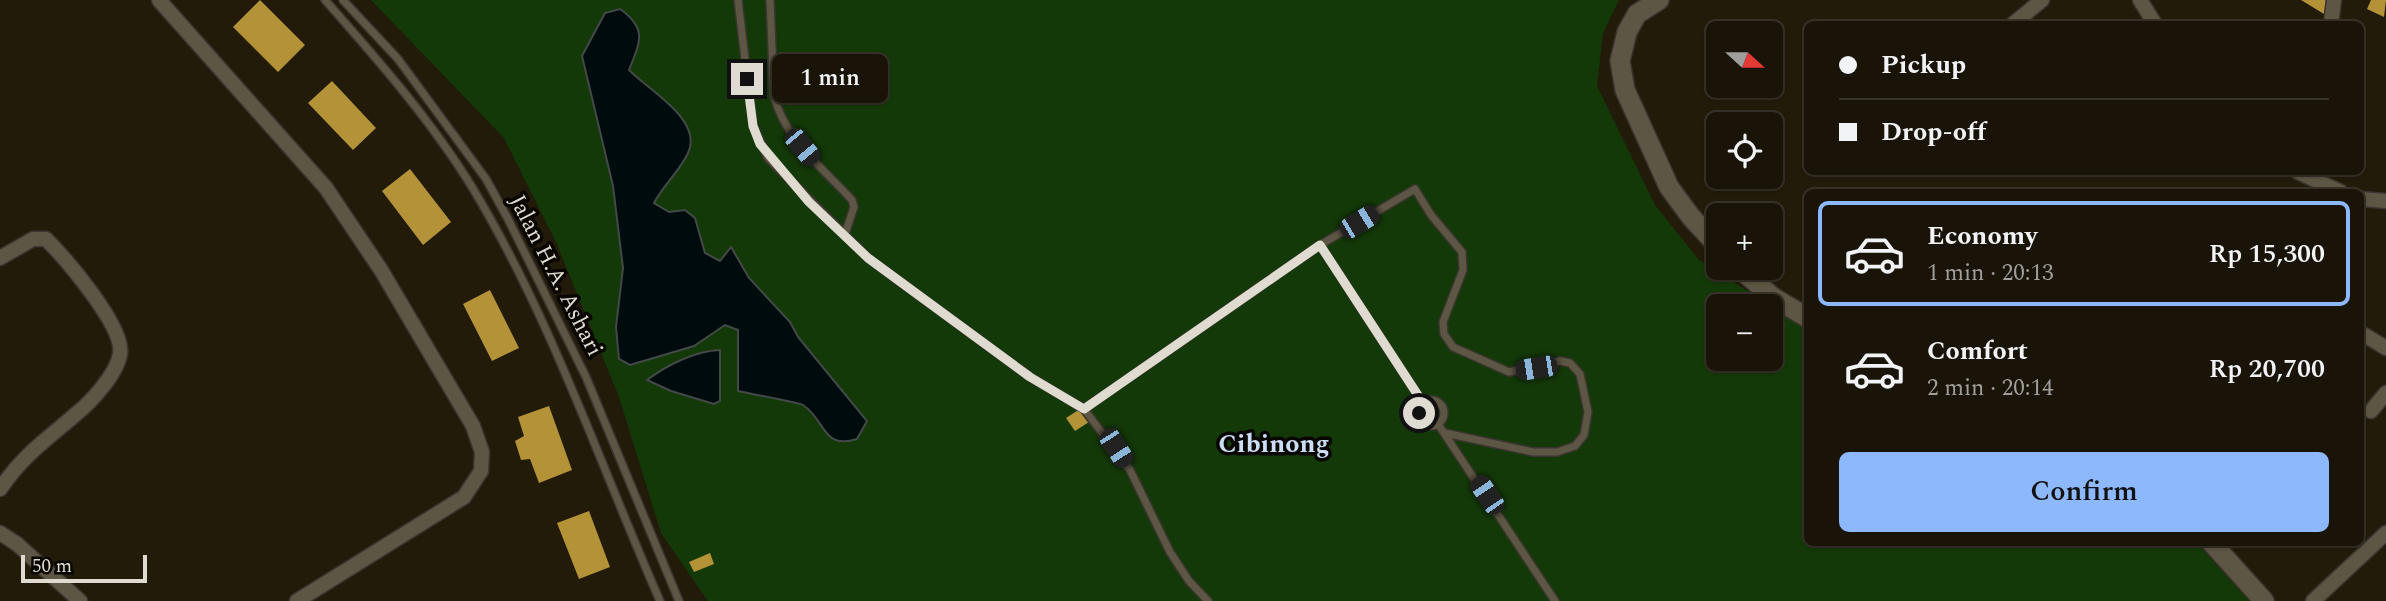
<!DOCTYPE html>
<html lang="en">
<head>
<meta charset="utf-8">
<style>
  :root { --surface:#1a1408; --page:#231d12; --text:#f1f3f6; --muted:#9f9e9c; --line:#383329; --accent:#8db9fc }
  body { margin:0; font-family:Spectral,serif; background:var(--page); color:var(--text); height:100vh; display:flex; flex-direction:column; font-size:26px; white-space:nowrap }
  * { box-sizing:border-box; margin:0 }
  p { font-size:23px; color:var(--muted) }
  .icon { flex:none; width:38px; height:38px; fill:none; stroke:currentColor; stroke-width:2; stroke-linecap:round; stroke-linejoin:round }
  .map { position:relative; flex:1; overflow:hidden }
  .drawer { position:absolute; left:1804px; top:189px; width:560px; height:357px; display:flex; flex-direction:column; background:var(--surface); border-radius:10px; box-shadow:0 2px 5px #0004,0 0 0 2px var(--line) }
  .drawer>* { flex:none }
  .top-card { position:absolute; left:1804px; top:21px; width:560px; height:154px; border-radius:10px; box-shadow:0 2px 5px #0004,0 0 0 2px var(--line); display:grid; align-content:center; height:154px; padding:0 35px; background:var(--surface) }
  .needle { width:46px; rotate:111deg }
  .controls { position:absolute; left:1706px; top:21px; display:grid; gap:14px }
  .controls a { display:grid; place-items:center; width:77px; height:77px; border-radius:10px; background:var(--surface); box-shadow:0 2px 5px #0004,0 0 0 2px var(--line); font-size:35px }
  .scale { position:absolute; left:21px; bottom:18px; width:126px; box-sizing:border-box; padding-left:7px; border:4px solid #dfdbd0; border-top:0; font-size:19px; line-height:24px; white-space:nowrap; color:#dfdbd0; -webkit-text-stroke:5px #090602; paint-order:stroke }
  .end { position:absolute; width:32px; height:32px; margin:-16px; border:9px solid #dfdbd0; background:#111; box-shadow:0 0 0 4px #111 }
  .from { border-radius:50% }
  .bubble { position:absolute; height:49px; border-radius:10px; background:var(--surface); box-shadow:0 2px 5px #0004,0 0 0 2px var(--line); font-size:23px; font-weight:600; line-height:49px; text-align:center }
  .car { position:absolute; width:21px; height:42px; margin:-21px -10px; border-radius:9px; box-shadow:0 0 5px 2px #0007; background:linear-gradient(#222 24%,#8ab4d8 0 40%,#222 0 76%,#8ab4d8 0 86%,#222 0) }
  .top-card b { display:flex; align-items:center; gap:24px; height:66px; font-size:26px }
  .top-card b+b { border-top:2px solid var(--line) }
  .top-card i { width:18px; height:18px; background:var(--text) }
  ul { padding:12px 0 0; list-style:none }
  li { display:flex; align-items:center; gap:21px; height:105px; margin:0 14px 10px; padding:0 21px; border:4px solid transparent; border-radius:10px }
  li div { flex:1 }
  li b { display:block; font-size:26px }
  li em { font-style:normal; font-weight:600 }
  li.active { border-color:var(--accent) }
  li>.icon { width:63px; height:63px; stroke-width:1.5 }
  .action { display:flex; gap:14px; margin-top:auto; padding:14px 35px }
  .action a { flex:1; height:80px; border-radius:10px; background:var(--accent); color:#111; font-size:28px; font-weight:600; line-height:80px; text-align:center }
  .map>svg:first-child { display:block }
  .green { fill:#143908 }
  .water { fill:#000b0e; stroke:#434948; stroke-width:2 }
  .building { fill:#b49237 }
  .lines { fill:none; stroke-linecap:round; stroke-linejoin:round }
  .lane-casing { stroke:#3a352e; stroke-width:10 }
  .street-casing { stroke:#3a352e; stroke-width:17 }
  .secondary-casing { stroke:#3a352e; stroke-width:22 }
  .lane { stroke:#5e5644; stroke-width:7 }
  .street { stroke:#5e5644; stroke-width:14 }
  .secondary { stroke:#5e5644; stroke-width:19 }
  .route { stroke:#dfdbd0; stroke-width:9 }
  .labels { text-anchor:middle; stroke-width:7; stroke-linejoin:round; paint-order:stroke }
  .street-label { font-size:23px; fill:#dfdbd0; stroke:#090602 }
  .quarter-label { font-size:26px; font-weight:bold; fill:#ccddf7; stroke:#090602 }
</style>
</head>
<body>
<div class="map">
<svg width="2386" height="601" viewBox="0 0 2386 601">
  <rect width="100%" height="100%" fill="#221b0a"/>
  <path class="green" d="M 371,0 L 1619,0 L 1603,33 L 1597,86 L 1655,205 L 1699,260 L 1771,306 L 1718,306 L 1718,359 L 1771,359 L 1771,306 L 1808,328 L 1808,542 L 2197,543 L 2249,601 L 708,601 L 661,533 L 619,397 L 556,242 L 504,138 Z"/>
  <path class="water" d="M 620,9 C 648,29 640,42 629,70 C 647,89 704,120 688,153 C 680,171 663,185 654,203 L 669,212 L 685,210 L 695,218 L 705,253 L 720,261 L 731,247 L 749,278 L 790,322 L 798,337 L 867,421 L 857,439 C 822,450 826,420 803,405 C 800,403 747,393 738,391 L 738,330 L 725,325 L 694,346 L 630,365 L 619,359 L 616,327 L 623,268 L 613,186 L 582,56 L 605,13 Z
    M 720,350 L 720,401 L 714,404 L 671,391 L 647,380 C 667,365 695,351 720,350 Z"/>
  <path class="building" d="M 260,0 L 305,45 L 278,72 L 233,27 Z
    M 2301,0 L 2332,0 L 2324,14 Z
    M 2371,0 L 2386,0 L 2384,17 L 2367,9 Z
    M 332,81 L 376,128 L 353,150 L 308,103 Z
    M 410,169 L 451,222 L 423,245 L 382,191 Z
    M 490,290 L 519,348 L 492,361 L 463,304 Z
    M 549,406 L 572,470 L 539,483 L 530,459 L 521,460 L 515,441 L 524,436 L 518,417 Z
    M 1080,409 L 1089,422 L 1075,431 L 1066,418 Z
    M 589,511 L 610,567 L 579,579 L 557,523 Z
    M 710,553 L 714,564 L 694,572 L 689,562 Z"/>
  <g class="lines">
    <g class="lane-casing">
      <path id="lane" d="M 325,0 C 378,60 430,119 472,187 C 551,318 599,462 660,601
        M 343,0 L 398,59 L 486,179 L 508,219 L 586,377 L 679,601
        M 738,0 L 753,126 L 768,158 L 868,258 L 1030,377 L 1084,409 L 1130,470 L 1170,552 L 1189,581 L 1208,601
        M 770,0 L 774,96 C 785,140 823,168 852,200 L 854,207 L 845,234
        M 1320,245 L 1415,189 L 1431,215 L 1462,252 L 1463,270 L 1443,322 L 1444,334 L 1453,347 L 1509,372 L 1560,361 L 1570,363 L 1580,374 L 1588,412 L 1584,435 L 1575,446 L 1557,452 L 1533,452 L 1445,433
        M1418 413a13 13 0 1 1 26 0a13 13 0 1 1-26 0Z
        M 1084,409 L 1320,245 L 1423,403
        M 1438,424 L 1555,601"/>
    </g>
    <g class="street-casing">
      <path id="street" d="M 159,0 L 326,188 L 381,270 L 473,426 L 482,452 L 481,471 L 464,497 L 297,601
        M 2140,0 L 2155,24
        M 2013,24 L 2042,0
        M 2331,24 L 2334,0
        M 2298,172 L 2341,192
        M 2361,199 L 2386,201
        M 0,258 L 33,239 L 46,239 C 65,258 125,327 120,354 C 117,374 91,402 76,414 C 45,441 24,454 0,489
        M 2361,333 L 2386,348
        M 2371,411 L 2386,393
        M 0,533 L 17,544 L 80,601
        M 2313,601 L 2386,533"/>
    </g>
    <g class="secondary-casing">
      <path id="secondary" d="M 1659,0 L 1637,14 L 1627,32 L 1620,61 L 1625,90 L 1669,187 L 1691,217 L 1718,246
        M 1739,268 L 1774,298 L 1808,318
        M 2211,542 L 2264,601"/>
    </g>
    <use href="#lane" class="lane"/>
    <use href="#street" class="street"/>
    <use href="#secondary" class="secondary"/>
  </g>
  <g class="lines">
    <path class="route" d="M 747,79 L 753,126 L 760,144 L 809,202 L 868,258 L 902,283 L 1030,377 L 1084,409 L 1320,245 L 1423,403 L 1419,413"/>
  </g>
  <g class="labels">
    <g class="street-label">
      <text transform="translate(557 275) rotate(63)" y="8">Jalan H.A. Ashari</text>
    </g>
    <g class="quarter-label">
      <text x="1274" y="452">Cibinong</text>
    </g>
  </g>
</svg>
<div class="controls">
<a><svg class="needle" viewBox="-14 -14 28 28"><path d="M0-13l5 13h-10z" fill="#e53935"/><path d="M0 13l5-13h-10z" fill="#9f9e9c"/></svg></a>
<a><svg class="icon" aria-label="locate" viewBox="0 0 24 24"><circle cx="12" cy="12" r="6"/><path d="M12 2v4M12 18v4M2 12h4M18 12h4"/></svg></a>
<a>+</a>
<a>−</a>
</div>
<div class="scale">50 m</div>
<i class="end from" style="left:1419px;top:413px"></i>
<i class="end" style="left:747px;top:79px"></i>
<div class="bubble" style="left:772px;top:54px;width:116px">1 min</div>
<i class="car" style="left:802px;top:147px;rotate:140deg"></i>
<i class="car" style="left:1359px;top:222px;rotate:59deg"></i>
<i class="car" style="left:1536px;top:368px;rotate:261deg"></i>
<i class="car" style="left:1116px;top:448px;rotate:147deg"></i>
<i class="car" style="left:1487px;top:495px;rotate:326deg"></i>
<div class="top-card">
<b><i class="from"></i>Pickup</b>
<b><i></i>Drop-off</b>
</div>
<section class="drawer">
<ul>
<li class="active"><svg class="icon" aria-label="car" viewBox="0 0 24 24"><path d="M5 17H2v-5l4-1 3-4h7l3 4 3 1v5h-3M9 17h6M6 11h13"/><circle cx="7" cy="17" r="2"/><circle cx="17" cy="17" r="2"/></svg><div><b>Economy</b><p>1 min · 20:13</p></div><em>Rp 15,300</em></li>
<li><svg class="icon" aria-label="car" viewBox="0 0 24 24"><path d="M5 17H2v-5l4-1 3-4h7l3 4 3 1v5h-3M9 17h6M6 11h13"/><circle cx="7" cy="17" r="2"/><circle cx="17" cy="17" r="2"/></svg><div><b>Comfort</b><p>2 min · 20:14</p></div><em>Rp 20,700</em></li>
</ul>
<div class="action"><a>Confirm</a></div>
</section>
</div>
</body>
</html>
